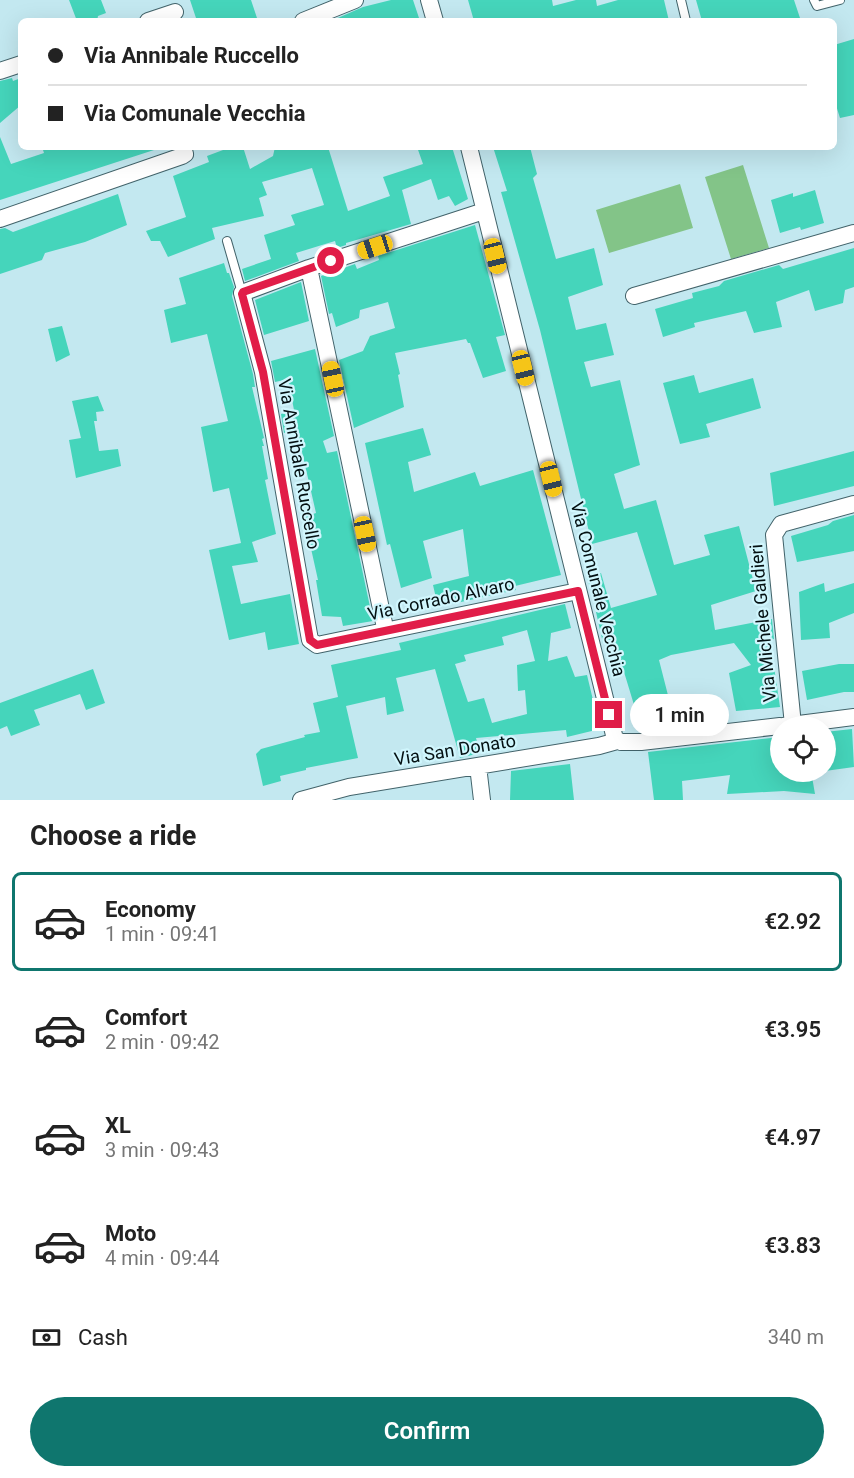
<!DOCTYPE html>
<html lang="en">
<head>
<meta charset="utf-8">
<style>
  :root { --surface:#fff; --page:#f6f6f6; --text:#222; --muted:#767676; --line:#e0e0e0; --accent:#0f766e }
  body { margin:0; font-family:Roboto,sans-serif; background:var(--page); color:var(--text); height:100vh; display:flex; flex-direction:column; font-size:22px; white-space:nowrap }
  * { box-sizing:border-box; margin:0 }
  p { font-size:20px; color:var(--muted) }
  .icon { flex:none; width:33px; height:33px; fill:none; stroke:currentColor; stroke-width:2; stroke-linecap:round; stroke-linejoin:round }
  .map { position:relative; height:800px; overflow:hidden }
  .panel { display:flex; flex-direction:column; background:var(--surface); flex:1 }
  .panel>* { flex:none }
  .top-card { position:absolute; left:18px; top:18px; width:819px; height:132px; border-radius:9px; box-shadow:0 6px 24px #0002; display:grid; align-content:center; height:132px; padding:0 30px; background:var(--surface) }
  .controls { position:absolute; left:770px; top:716px; display:grid; gap:12px }
  .controls a { display:grid; place-items:center; width:66px; height:66px; border-radius:50%; background:var(--surface); box-shadow:0 6px 24px #0002; font-size:30px }
  .end { position:absolute; width:27px; height:27px; margin:-14px; border:8px solid #e11d48; background:#fff; box-shadow:0 0 0 3px #fff }
  .from { border-radius:50% }
  .bubble { position:absolute; height:42px; border-radius:21px; background:var(--surface); box-shadow:0 6px 24px #0002; font-size:20px; font-weight:600; line-height:42px; text-align:center }
  .car { position:absolute; width:18px; height:36px; margin:-18px -9px; border-radius:8px; box-shadow:0 0 4px 2px #0007; background:linear-gradient(#f5c518 24%,#345 0 40%,#f5c518 0 76%,#345 0 86%,#f5c518 0) }
  .top-card b { display:flex; align-items:center; gap:21px; height:57px; font-size:22px }
  .top-card b+b { border-top:2px solid var(--line) }
  .top-card i { width:15px; height:15px; background:var(--text) }
  ul { padding:0; list-style:none }
  li { display:flex; align-items:center; gap:18px; height:99px; margin:0 12px 9px; padding:0 18px; border:3px solid transparent; border-radius:9px }
  li div { flex:1 }
  li b { display:block; font-size:22px }
  li em { font-style:normal; font-weight:600 }
  li.on { border-color:var(--accent) }
  li>.icon { width:54px; height:54px; stroke-width:1.5 }
  h2 { padding:0 30px; font-size:27px; line-height:72px }
  .pay { display:flex; align-items:center; gap:15px; height:66px; padding:0 30px; font-size:22px }
  .pay p { margin-inline-start:auto }
  .primary-button { display:flex; gap:12px; margin-top:auto; padding:12px 30px }
  .primary-button a { flex:1; height:69px; border-radius:36px; background:var(--accent); color:#fff; font-size:24px; font-weight:600; line-height:69px; text-align:center }
  .map>svg:first-child { display:block }
  .green { fill:#83c488 }
  .building { fill:#45d5bb; fill-rule:evenodd }
  .lines { fill:none; stroke-linecap:round; stroke-linejoin:round }
  .service-casing { stroke:#42636a; stroke-width:10 }
  .minor-casing { stroke:#42636a; stroke-width:18 }
  .service { stroke:#fff; stroke-width:8 }
  .minor { stroke:#fff; stroke-width:16 }
  .route { stroke:#e11d48; stroke-width:8 }
  .labels { text-anchor:middle; stroke-width:4.5; stroke-linejoin:round; paint-order:stroke }
  .street-label { font-size:18px; fill:#041012; stroke:#d0f6fd }
</style>
</head>
<body>
<div class="map">
<svg width="854" height="800" viewBox="0 0 854 800">
  <rect width="100%" height="100%" fill="#c3e8f0"/>
  <path class="green" d="M 743,165 L 769,248 L 731,259 L 705,177 Z
    M 680,184 L 693,228 L 609,253 L 596,210 Z"/>
  <path class="building" d="M 69,0 L 101,0 L 106,13 L 98,16 L 97,21 L 77,21 Z
    M 190,0 L 251,0 L 258,21 L 197,21 Z
    M 391,0 L 413,0 L 420,21 L 331,21 L 363,7 Z
    M 468,0 L 552,0 L 553,6 L 576,0 L 596,0 L 597,6 L 618,0 L 664,0 L 669,21 L 474,21 Z
    M 696,0 L 794,0 L 800,18 L 790,21 L 702,21 Z
    M 854,39 L 854,115 L 840,118 L 834,99 L 834,45 Z
    M 12,78 L 13,81 L 21,78 L 21,105 L 0,123 L 0,81 Z
    M 0,137 L 11,164 L 44,153 L 43,150 L 52,147 L 154,147 L 154,150 L 0,200 Z
    M 231,147 L 243,147 L 250,169 L 273,156 L 275,147 L 328,147 L 348,211 L 390,196 L 383,177 L 423,164 L 417,147 L 452,147 L 468,199 L 455,206 L 449,196 L 438,200 L 431,179 L 402,190 L 411,224 L 346,243 L 346,245 L 337,248 L 335,241 L 296,253 L 299,261 L 245,281 L 242,269 L 271,259 L 264,235 L 295,225 L 291,215 L 324,205 L 312,168 L 262,182 L 267,195 L 259,198 L 264,216 L 212,228 L 215,239 L 168,257 L 160,241 L 151,241 L 146,231 L 186,217 L 173,176 L 209,162 L 207,156 Z
    M 493,147 L 530,147 L 537,174 L 533,178 L 556,259 L 594,248 L 603,285 L 568,297 L 576,330 L 606,323 L 614,355 L 584,362 L 591,387 L 620,380 L 640,465 L 614,474 L 624,509 L 656,500 L 674,565 L 710,555 L 704,535 L 739,526 L 756,591 L 711,605 L 715,630 L 772,619 L 774,639 L 770,640 L 780,707 L 736,711 L 729,673 L 751,665 L 734,643 L 671,655 L 659,660 L 671,707 L 638,718 L 614,639 L 603,643 L 596,612 L 598,612 L 587,578 L 601,573 L 611,608 L 657,595 L 637,532 L 592,544 L 540,330 L 501,192 L 507,191 Z
    M 815,190 L 824,223 L 801,230 L 800,227 L 780,233 L 771,200 L 793,193 L 793,197 Z
    M 118,194 L 127,225 L 85,242 L 45,253 L 42,260 L 0,274 L 0,229 L 5,228 L 13,232 Z
    M 475,225 L 505,335 L 496,337 L 506,371 L 483,378 L 470,343 L 468,343 L 466,339 L 395,353 L 400,374 L 398,375 L 404,407 L 354,428 L 339,360 L 363,351 L 370,336 L 395,328 L 388,302 L 360,310 L 359,318 L 336,327 L 332,313 L 329,314 L 321,276 L 355,264 L 357,269 L 379,260 L 378,256 Z
    M 854,248 L 854,287 L 845,290 L 843,303 L 815,311 L 809,290 L 776,302 L 782,327 L 754,333 L 746,311 L 694,323 L 695,327 L 663,337 L 655,309 L 693,298 L 692,293 L 719,286 L 724,281 L 779,265 L 783,269 Z
    M 224,263 L 227,273 L 229,273 L 234,287 L 232,296 L 253,374 L 255,387 L 252,387 L 264,438 L 262,439 L 264,446 L 262,446 L 268,479 L 265,480 L 276,534 L 252,542 L 258,562 L 232,566 L 241,604 L 290,594 L 299,644 L 268,650 L 265,632 L 229,640 L 209,550 L 241,543 L 229,488 L 213,492 L 201,427 L 228,421 L 207,334 L 171,343 L 164,310 L 186,304 L 179,278 Z
    M 301,282 L 309,321 L 264,335 L 255,300 Z
    M 62,326 L 70,355 L 56,362 L 48,329 Z
    M 315,349 L 334,436 L 323,441 L 327,453 L 337,451 L 373,621 L 343,626 L 341,617 L 322,616 L 316,580 L 318,580 L 304,517 L 316,513 L 297,430 L 284,433 L 281,414 L 294,410 L 288,379 L 275,382 L 271,361 Z
    M 694,375 L 699,393 L 753,378 L 761,408 L 706,424 L 710,437 L 680,444 L 663,383 Z
    M 98,396 L 104,411 L 96,412 L 97,421 L 94,421 L 99,451 L 118,449 L 121,466 L 76,478 L 69,440 L 81,438 L 72,401 Z
    M 423,428 L 431,455 L 408,462 L 414,492 L 475,472 L 480,486 L 533,470 L 561,575 L 515,586 L 516,590 L 438,607 L 433,585 L 469,576 L 463,529 L 423,541 L 432,578 L 401,588 L 390,544 L 387,545 L 365,443 Z
    M 854,451 L 854,486 L 774,506 L 770,473 Z
    M 854,515 L 854,551 L 797,562 L 791,536 L 828,525 L 833,521 Z
    M 824,583 L 825,592 L 854,583 L 854,613 L 829,623 L 830,638 L 801,640 L 799,592 Z
    M 565,604 L 571,628 L 551,633 L 548,661 L 567,656 L 575,677 L 587,675 L 600,729 L 567,737 L 566,730 L 476,738 L 480,753 L 460,758 L 435,669 L 396,678 L 404,711 L 387,715 L 385,697 L 346,706 L 358,758 L 306,768 L 306,770 L 280,776 L 281,781 L 263,786 L 256,754 L 261,749 L 305,737 L 304,735 L 320,732 L 313,703 L 338,697 L 331,665 L 401,650 L 399,643 ZM 527,630 L 535,661 L 517,665 L 518,691 L 525,690 L 527,714 L 492,723 L 484,698 L 468,702 L 455,664 L 466,661 L 464,655 L 504,645 L 502,637 Z
    M 839,664 L 854,664 L 854,692 L 844,692 L 807,700 L 802,671 Z
    M 93,669 L 105,703 L 86,710 L 80,694 L 34,710 L 40,725 L 11,736 L 7,726 L 0,729 L 0,703 Z
    M 852,729 L 854,767 L 825,771 L 825,732 Z
    M 780,737 L 780,771 L 811,771 L 815,794 L 784,791 L 727,794 L 730,775 L 682,781 L 683,800 L 654,800 L 648,752 Z
    M 570,764 L 574,800 L 510,800 L 511,771 Z"/>
  <g class="lines">
    <g class="service-casing">
      <path id="service" d="M 681,0 L 686,21
        M 814,0 L 817,6 L 840,0
        M 227,241 L 242,293"/>
    </g>
    <g class="minor-casing">
      <path id="minor" d="M 429,0 L 435,21
        M 148,21 L 175,12
        M 303,21 L 355,0
        M 0,71 L 21,64
        M 469,147 L 615,739 L 621,742 L 641,742 L 780,726
        M 484,211 L 309,268 L 242,293 L 263,372 L 310,640 L 317,645 L 578,591
        M 0,219 L 182,156 L 185,154 L 183,147
        M 309,268 L 384,623
        M 634,296 L 854,233
        M 793,725 L 774,535 L 781,524 L 854,504
        M 783,726 L 854,717
        M 478,766 L 482,800
        M 301,800 L 349,787 L 599,746 L 617,741"/>
    </g>
    <use href="#service" class="service"/>
    <use href="#minor" class="minor"/>
  </g>
  <g class="lines">
    <path class="route" d="M 331,261 L 243,292 L 242,294 L 263,372 L 310,640 L 317,645 L 578,591 L 609,715"/>
  </g>
  <g class="labels">
    <g class="street-label">
      <text transform="translate(299 464) rotate(80)" y="6">Via Annibale Ruccello</text>
      <text transform="translate(598 589) rotate(76)" y="6">Via Comunale Vecchia</text>
      <text transform="translate(441 599) rotate(-12)" y="6">Via Corrado Alvaro</text>
      <text transform="translate(763 623) rotate(-95)" y="6">Via Michele Galdieri</text>
      <text transform="translate(455 750) rotate(-9)" y="6">Via San Donato</text>
    </g>
  </g>
</svg>
<div class="controls">
<a><svg class="icon" aria-label="locate" viewBox="0 0 24 24"><circle cx="12" cy="12" r="6"/><path d="M12 2v4M12 18v4M2 12h4M18 12h4"/></svg></a>
</div>
<i class="end from" style="left:331px;top:261px"></i>
<i class="end" style="left:609px;top:715px"></i>
<div class="bubble" style="left:630px;top:694px;width:99px">1 min</div>
<i class="car" style="left:375px;top:247px;rotate:252deg"></i>
<i class="car" style="left:495px;top:256px;rotate:166deg"></i>
<i class="car" style="left:523px;top:368px;rotate:166deg"></i>
<i class="car" style="left:333px;top:379px;rotate:348deg"></i>
<i class="car" style="left:551px;top:479px;rotate:166deg"></i>
<i class="car" style="left:365px;top:534px;rotate:168deg"></i>
<div class="top-card">
<b><i class="from"></i>Via Annibale Ruccello</b>
<b><i></i>Via Comunale Vecchia</b>
</div>
</div>
<section class="panel">
<h2>Choose a ride</h2>
<ul>
<li class="on"><svg class="icon" aria-label="car" viewBox="0 0 24 24"><path d="M5 17H2v-5l4-1 3-4h7l3 4 3 1v5h-3M9 17h6M6 11h13"/><circle cx="7" cy="17" r="2"/><circle cx="17" cy="17" r="2"/></svg><div><b>Economy</b><p>1 min · 09:41</p></div><em>€2.92</em></li>
<li><svg class="icon" aria-label="car" viewBox="0 0 24 24"><path d="M5 17H2v-5l4-1 3-4h7l3 4 3 1v5h-3M9 17h6M6 11h13"/><circle cx="7" cy="17" r="2"/><circle cx="17" cy="17" r="2"/></svg><div><b>Comfort</b><p>2 min · 09:42</p></div><em>€3.95</em></li>
<li><svg class="icon" aria-label="car" viewBox="0 0 24 24"><path d="M5 17H2v-5l4-1 3-4h7l3 4 3 1v5h-3M9 17h6M6 11h13"/><circle cx="7" cy="17" r="2"/><circle cx="17" cy="17" r="2"/></svg><div><b>XL</b><p>3 min · 09:43</p></div><em>€4.97</em></li>
<li><svg class="icon" aria-label="car" viewBox="0 0 24 24"><path d="M5 17H2v-5l4-1 3-4h7l3 4 3 1v5h-3M9 17h6M6 11h13"/><circle cx="7" cy="17" r="2"/><circle cx="17" cy="17" r="2"/></svg><div><b>Moto</b><p>4 min · 09:44</p></div><em>€3.83</em></li>
</ul>
<div class="pay"><svg class="icon" aria-label="cash" viewBox="0 0 24 24"><path d="M3 7h18v10H3z"/><circle cx="12" cy="12" r="2"/></svg>Cash<p>340 m</p></div>
<div class="primary-button"><a>Confirm</a></div>
</section>
</body>
</html>
